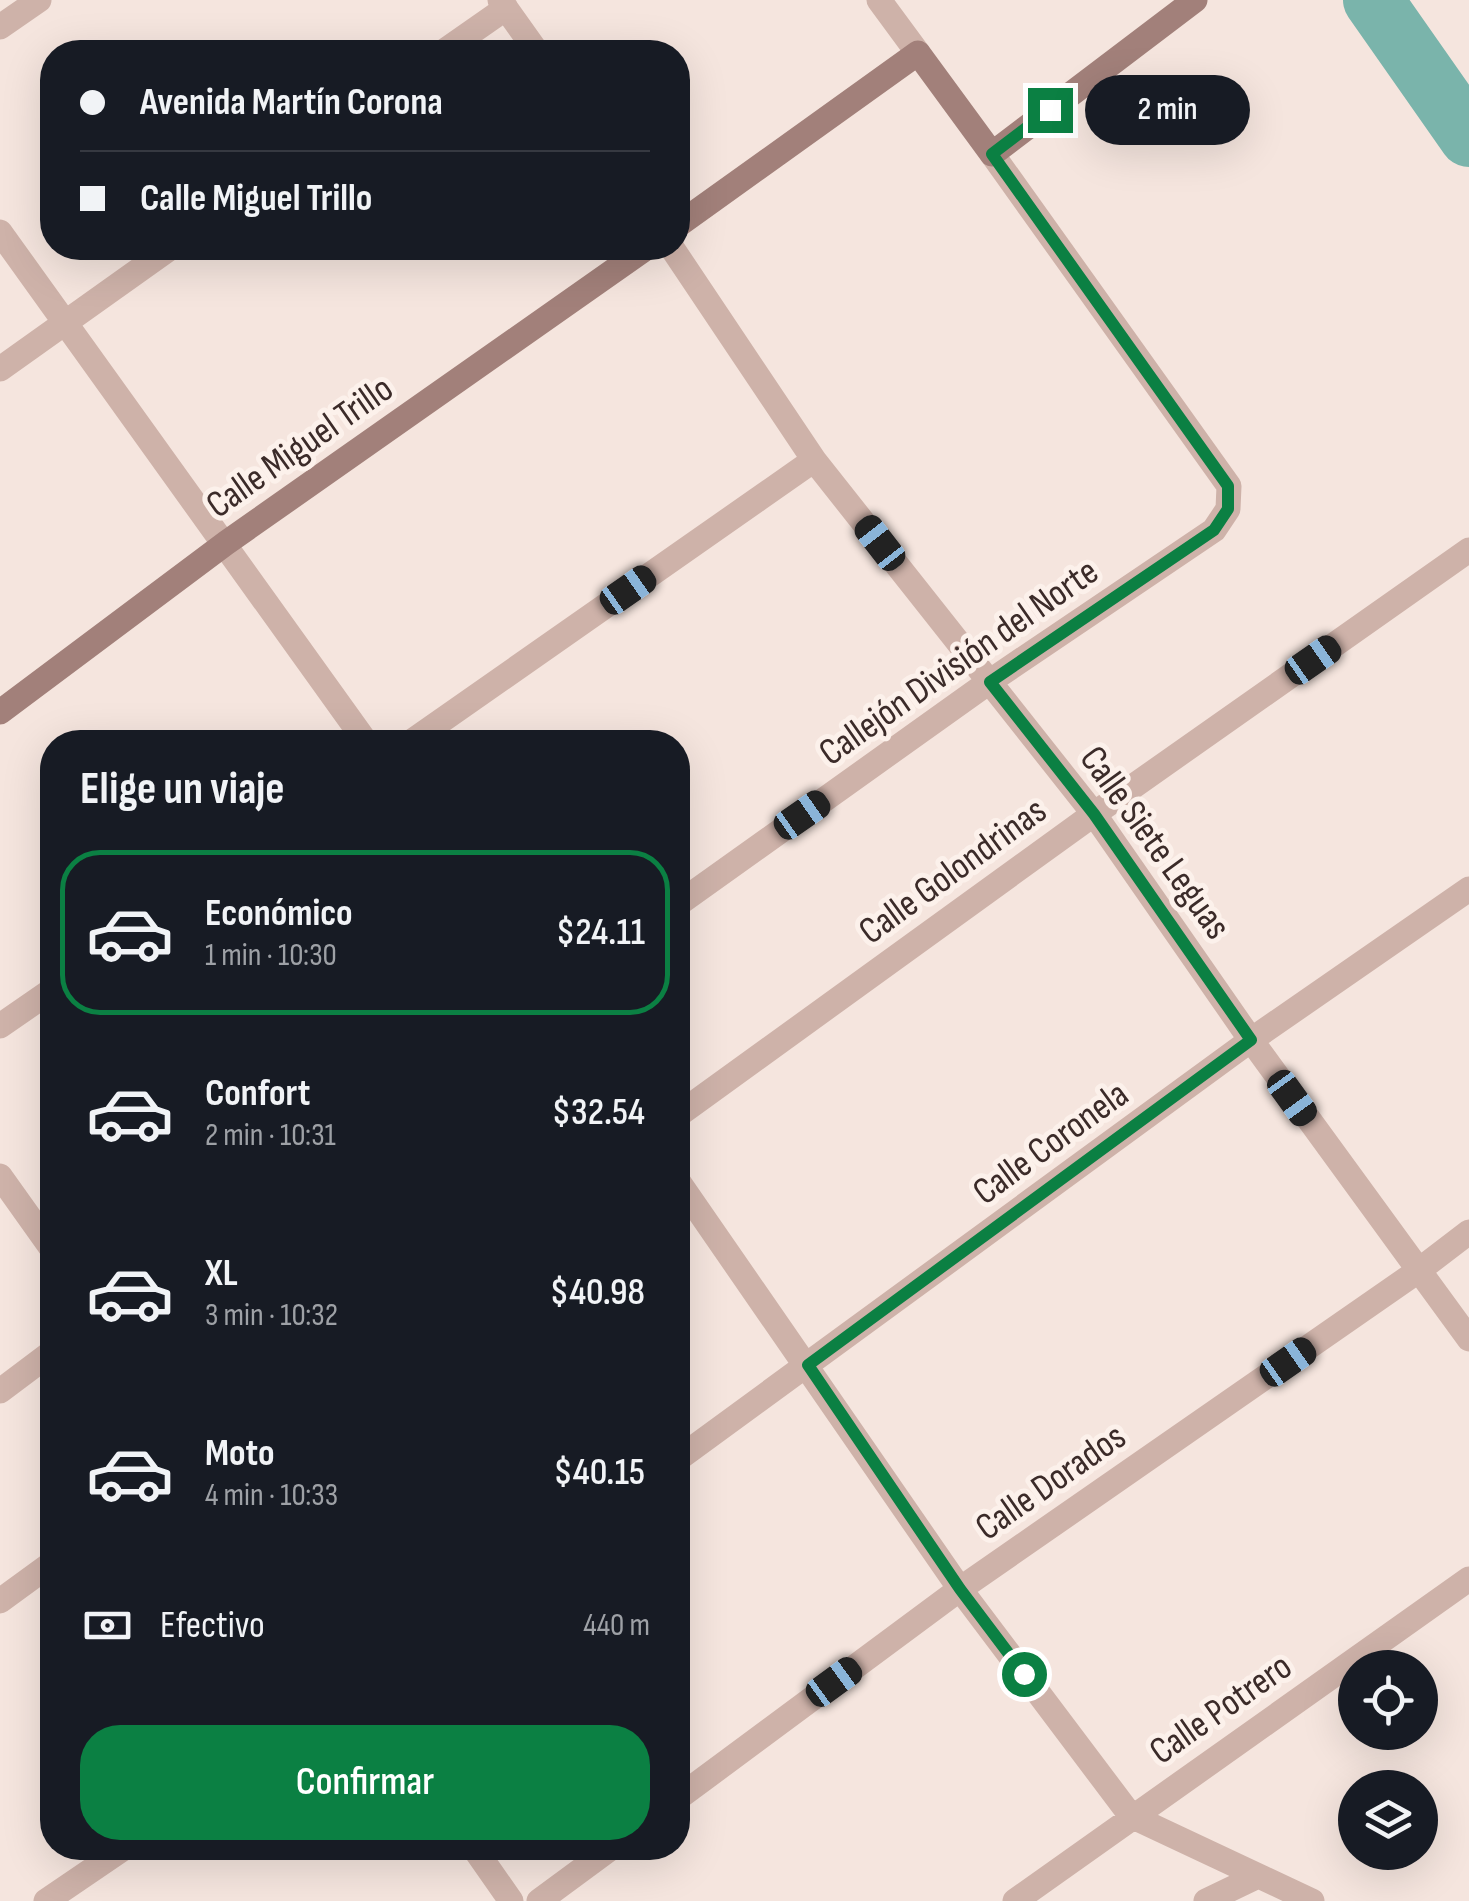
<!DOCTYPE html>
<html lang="es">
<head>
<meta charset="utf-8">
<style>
  :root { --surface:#171b24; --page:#20242c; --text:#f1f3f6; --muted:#9ea1a6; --line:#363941; --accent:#0b8043 }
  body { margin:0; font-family:"Sofia Sans Condensed",sans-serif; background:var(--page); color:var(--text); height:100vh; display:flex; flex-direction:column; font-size:38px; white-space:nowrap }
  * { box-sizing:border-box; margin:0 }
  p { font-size:32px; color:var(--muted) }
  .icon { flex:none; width:55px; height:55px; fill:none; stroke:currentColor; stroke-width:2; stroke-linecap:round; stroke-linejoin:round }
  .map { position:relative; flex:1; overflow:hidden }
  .panel { position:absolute; left:40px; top:730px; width:650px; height:1130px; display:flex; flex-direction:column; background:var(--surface); border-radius:40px; box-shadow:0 10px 40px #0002 }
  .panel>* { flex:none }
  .hud { position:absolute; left:40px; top:40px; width:650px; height:220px; border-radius:40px; box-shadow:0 10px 40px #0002; display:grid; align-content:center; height:220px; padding:0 40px; background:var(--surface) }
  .buttons { position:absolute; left:1338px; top:1650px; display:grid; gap:20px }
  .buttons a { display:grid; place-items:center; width:100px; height:100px; border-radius:50%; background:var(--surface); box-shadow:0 10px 40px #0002; font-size:50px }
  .end { position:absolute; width:45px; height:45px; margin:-22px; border:12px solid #0b8043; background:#fff; box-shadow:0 0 0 5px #fff }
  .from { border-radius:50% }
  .bubble { position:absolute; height:70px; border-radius:35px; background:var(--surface); box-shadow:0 10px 40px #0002; font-size:32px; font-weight:600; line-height:70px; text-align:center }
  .car { position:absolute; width:30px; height:60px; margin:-30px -15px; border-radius:12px; box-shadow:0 0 8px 2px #0007; background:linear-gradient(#222 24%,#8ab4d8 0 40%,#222 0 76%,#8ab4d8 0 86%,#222 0) }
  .hud b { display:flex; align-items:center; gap:35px; height:95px; font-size:38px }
  .hud b+b { border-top:2px solid var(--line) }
  .hud i { width:25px; height:25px; background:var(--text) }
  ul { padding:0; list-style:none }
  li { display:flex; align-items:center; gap:30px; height:165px; margin:0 20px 15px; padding:0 20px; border:5px solid transparent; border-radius:40px }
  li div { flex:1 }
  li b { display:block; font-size:38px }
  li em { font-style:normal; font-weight:600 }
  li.current { border-color:var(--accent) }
  li>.icon { width:90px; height:90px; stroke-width:1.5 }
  h2 { padding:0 40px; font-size:45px; line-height:120px }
  .pay { display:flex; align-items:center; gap:25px; height:110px; padding:0 40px; font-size:38px }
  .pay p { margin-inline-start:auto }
  .cta { display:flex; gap:20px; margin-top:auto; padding:20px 40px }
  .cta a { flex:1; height:115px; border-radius:40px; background:var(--accent); color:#fff; font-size:40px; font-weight:600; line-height:115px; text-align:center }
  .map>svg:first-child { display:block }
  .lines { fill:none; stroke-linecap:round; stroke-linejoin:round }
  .river { stroke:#7ab4ab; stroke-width:60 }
  .street { stroke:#ceb2a9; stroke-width:25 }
  .secondary { stroke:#a2807a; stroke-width:25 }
  .route { stroke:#0b8043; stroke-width:12 }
  .labels { text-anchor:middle; stroke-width:10; stroke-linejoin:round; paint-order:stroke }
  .street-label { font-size:38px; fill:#3b2b29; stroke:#fcf1eb }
</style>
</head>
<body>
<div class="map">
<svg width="1469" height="1901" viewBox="0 0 1469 1901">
  <rect width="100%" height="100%" fill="#f5e5de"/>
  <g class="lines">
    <path class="river" d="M 1373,0 L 1469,137"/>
    <path class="street" d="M 500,0 L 537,52
      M 879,0 L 918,53
      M 0,27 L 39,0
      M 443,52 L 506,8
      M 0,232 L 366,742
      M 672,248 L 814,460 L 1094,814 L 1251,1040 L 1469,1339
      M 0,369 L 170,248
      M 411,742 L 814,460
      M 678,904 L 989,682 L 1214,530 L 1228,509 L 1229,486 L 992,154
      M 0,1026 L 52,990
      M 678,1115 L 1094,814 L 1469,550
      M 0,1176 L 52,1249
      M 678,1181 L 960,1589 L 1131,1816 L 1312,1901
      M 0,1391 L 52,1352
      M 678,1459 L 1251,1040 L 1469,889
      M 0,1601 L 52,1563
      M 678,1798 L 960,1589 L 1418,1271 L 1469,1232
      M 474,1848 L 511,1901
      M 46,1901 L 124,1848
      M 539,1901 L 611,1848
      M 1015,1901 L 1469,1579
      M 1206,1901 L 1258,1876"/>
    <path class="secondary" d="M 678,225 L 918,53 L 992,154 L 1195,0
      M 0,712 L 226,543 L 646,248"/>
  </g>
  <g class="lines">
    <path class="route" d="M 1024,1674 L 960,1589 L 808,1365 L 1251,1040 L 1094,814 L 990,682 L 1214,530 L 1228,509 L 1228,486 L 992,154 L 1050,110"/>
  </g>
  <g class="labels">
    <g class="street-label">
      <text transform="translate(299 446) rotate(-35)" y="13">Calle Miguel Trillo</text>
      <text transform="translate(958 661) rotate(-35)" y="13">Callejón División del Norte</text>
      <text transform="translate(1156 842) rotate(54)" y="13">Calle Siete Leguas</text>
      <text transform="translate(952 870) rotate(-36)" y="13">Calle Golondrinas</text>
      <text transform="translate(1050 1142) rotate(-36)" y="13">Calle Coronela</text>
      <text transform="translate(1050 1481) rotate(-35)" y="13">Calle Dorados</text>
      <text transform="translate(1220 1708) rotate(-35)" y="13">Calle Potrero</text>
    </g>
  </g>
</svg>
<div class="buttons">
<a><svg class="icon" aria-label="locate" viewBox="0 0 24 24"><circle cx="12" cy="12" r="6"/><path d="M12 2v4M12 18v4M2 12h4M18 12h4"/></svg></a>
<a><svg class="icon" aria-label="layers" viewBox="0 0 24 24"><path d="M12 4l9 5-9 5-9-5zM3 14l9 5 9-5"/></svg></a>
</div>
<i class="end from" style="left:1024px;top:1674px"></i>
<i class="end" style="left:1050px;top:110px"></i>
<div class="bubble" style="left:1085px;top:75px;width:165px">2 min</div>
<i class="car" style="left:880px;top:543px;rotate:322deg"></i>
<i class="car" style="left:628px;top:590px;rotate:55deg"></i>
<i class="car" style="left:1313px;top:660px;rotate:55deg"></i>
<i class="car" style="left:802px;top:815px;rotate:55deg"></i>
<i class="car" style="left:1292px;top:1098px;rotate:144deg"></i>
<i class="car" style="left:1288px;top:1362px;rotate:55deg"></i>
<i class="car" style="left:834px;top:1682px;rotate:54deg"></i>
<div class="hud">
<b><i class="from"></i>Avenida Martín Corona</b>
<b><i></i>Calle Miguel Trillo</b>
</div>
<section class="panel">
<h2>Elige un viaje</h2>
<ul>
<li class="current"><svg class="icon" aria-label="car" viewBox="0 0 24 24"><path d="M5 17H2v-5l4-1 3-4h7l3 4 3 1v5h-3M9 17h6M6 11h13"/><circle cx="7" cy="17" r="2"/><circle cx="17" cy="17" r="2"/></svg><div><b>Económico</b><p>1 min · 10:30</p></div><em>$24.11</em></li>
<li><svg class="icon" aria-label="car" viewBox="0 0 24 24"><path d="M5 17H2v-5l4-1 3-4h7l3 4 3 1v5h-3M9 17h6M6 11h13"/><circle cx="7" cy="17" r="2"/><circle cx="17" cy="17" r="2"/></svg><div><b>Confort</b><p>2 min · 10:31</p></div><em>$32.54</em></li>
<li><svg class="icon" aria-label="car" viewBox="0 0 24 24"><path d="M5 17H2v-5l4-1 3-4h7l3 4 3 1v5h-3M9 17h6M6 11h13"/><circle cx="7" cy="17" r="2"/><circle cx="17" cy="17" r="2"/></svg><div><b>XL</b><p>3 min · 10:32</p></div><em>$40.98</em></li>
<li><svg class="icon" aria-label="car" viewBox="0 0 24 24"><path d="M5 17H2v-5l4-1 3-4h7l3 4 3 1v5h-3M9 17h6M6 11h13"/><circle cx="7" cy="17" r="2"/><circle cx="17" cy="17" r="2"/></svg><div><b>Moto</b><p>4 min · 10:33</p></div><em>$40.15</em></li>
</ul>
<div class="pay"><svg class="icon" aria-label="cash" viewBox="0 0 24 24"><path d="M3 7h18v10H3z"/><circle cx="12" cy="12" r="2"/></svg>Efectivo<p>440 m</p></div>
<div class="cta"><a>Confirmar</a></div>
</section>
</div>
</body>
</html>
